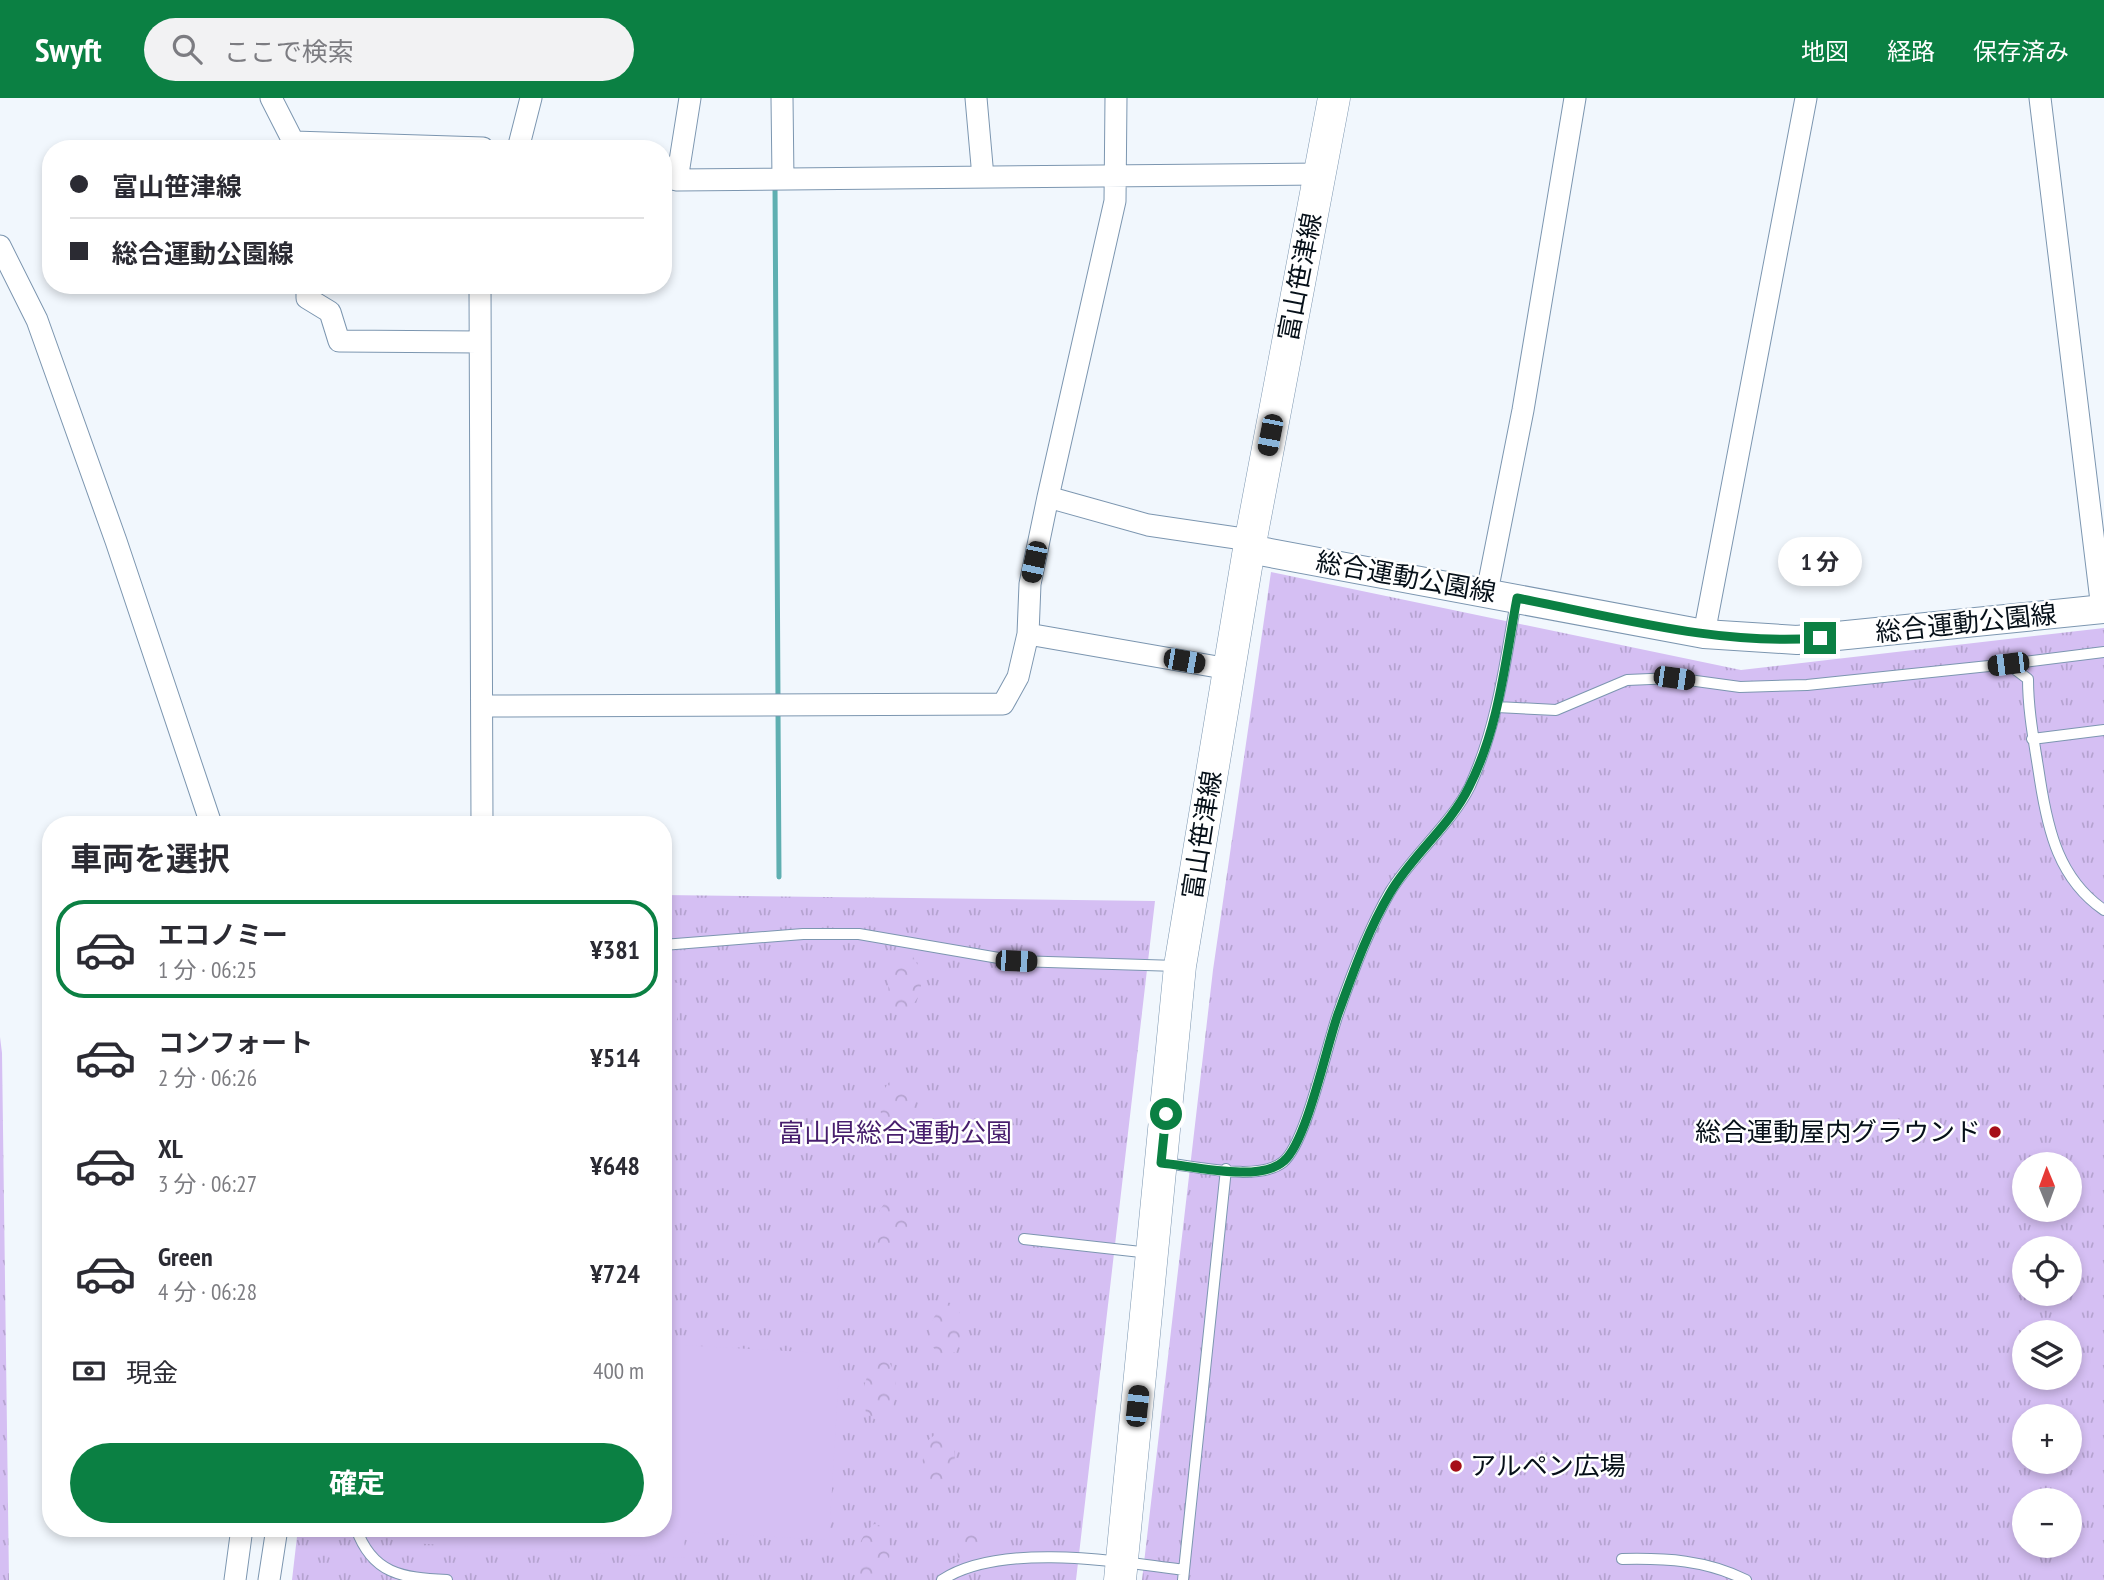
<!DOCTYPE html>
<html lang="ja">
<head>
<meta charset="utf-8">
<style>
  :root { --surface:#fff; --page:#f2f2f3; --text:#2b2b33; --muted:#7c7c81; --line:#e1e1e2; --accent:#0b8043 }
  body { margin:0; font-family:"PT Sans Narrow","Noto Sans JP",sans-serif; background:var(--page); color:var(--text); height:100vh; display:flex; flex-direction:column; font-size:26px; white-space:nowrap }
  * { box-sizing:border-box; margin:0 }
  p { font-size:23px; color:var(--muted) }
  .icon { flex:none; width:38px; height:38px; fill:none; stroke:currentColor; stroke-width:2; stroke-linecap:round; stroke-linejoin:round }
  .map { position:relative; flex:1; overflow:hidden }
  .side { position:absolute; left:42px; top:718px; width:630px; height:721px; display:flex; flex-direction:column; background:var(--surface); border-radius:28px; box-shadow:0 4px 10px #0003 }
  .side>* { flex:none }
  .top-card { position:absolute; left:42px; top:42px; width:630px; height:154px; border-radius:28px; box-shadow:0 4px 10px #0003; display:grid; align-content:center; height:154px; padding:0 28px; background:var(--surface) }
  .needle { width:46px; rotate:359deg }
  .buttons { position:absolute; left:2012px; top:1054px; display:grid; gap:14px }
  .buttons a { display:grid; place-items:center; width:70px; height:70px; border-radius:50%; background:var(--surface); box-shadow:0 4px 10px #0003; font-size:35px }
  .end { position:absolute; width:32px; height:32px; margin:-16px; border:9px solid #0b8043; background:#fff; box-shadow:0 0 0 4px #fff }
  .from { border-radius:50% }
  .bubble { position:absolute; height:49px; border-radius:24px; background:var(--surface); box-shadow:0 4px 10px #0003; font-size:23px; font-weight:700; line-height:49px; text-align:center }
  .car { position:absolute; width:21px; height:42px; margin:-21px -10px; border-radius:9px; box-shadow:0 0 5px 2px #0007; background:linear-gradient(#222 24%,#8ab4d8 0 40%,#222 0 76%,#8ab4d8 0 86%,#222 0) }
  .top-card b { display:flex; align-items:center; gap:24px; height:66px; font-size:26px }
  .top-card b+b { border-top:2px solid var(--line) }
  .top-card i { width:18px; height:18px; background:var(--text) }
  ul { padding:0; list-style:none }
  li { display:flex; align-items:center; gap:21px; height:98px; margin:0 14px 10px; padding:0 14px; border:4px solid transparent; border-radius:28px }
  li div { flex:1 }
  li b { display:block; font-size:26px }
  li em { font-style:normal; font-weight:700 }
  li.current { border-color:var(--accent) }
  li>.icon { width:63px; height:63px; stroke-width:1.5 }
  h2 { padding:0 28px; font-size:32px; line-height:84px }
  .pay { display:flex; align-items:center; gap:18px; height:77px; padding:0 28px; font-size:26px }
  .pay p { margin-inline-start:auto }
  .cta { display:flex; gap:14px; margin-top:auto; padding:14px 28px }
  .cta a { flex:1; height:80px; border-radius:42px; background:var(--accent); color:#fff; font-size:28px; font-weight:700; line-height:80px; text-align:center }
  header { display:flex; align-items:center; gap:42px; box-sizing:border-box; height:98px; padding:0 35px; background:var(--accent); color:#fff }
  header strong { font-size:33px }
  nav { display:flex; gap:38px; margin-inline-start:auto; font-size:24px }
  .search { width:490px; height:63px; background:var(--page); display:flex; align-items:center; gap:18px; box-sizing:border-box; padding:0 24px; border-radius:38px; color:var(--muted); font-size:26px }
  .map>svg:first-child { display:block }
  .grass { fill:url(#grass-tufts); fill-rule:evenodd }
  .forest { fill:url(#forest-crowns) }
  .garden { fill:#d5bff3 }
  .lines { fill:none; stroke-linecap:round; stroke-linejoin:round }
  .stream { stroke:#5fafb1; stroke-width:5 }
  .service-casing { stroke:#7c96b0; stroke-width:12 }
  .minor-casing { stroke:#7c96b0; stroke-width:23 }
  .secondary-casing { stroke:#7c96b0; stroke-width:30 }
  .primary-casing { stroke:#7c96b0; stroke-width:33 }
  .service { stroke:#fff; stroke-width:10 }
  .minor { stroke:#fff; stroke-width:21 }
  .secondary { stroke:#fff; stroke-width:28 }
  .primary { stroke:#fff; stroke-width:32 }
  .route { stroke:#0b8043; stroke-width:9 }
  .poi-dot { fill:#a60f18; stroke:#fff; stroke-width:2.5 }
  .labels { text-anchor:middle; stroke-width:5; stroke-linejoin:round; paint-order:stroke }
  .street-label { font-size:26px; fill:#061019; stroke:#fff }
  .poi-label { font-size:26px; fill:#061019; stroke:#fff; text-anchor:end }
  .park-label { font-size:26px; fill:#471e6d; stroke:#fff }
</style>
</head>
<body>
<header>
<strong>Swyft</strong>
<div class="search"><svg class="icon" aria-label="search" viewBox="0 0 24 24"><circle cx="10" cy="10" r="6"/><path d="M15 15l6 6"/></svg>ここで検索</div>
<nav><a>地図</a><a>経路</a><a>保存済み</a></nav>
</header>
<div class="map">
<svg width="2104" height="1482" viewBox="0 0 2104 1482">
  <defs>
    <pattern id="grass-tufts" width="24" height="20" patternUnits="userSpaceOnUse" patternTransform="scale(1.75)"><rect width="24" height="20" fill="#d5bff3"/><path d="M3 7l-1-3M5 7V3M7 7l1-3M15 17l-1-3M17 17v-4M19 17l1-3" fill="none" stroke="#b5a3d0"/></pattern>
    <pattern id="forest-crowns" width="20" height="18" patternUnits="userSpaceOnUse" patternTransform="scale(1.75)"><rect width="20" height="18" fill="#d5bff3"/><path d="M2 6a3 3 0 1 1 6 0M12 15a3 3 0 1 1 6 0" fill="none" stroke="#b5a3d0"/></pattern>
  </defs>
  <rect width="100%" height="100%" fill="#f1f7fd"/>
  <path class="grass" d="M 1271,474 L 1741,572 L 2104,530 L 2104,1482 L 1142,1482 L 1213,872 ZM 2025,1066 L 2070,1066 L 2070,1111 L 2025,1111 ZM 2025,1150 L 2070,1150 L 2070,1195 L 2025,1195 ZM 2025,1234 L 2070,1234 L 2070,1279 L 2025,1279 ZM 2025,1318 L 2070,1318 L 2070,1363 L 2025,1363 ZM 2025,1402 L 2070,1402 L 2070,1447 L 2025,1447 Z
    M 663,797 L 1155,803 L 1076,1482 L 292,1482 L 298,1430 L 663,1430 Z
    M 0,939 L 2,955 L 9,1482 L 0,1482 Z"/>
  <path class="forest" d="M 904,857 L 913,859 C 927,879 923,906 900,916 L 891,910 C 886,887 887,872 904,857 Z
    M 905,981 C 918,1000 915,1013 904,1031 L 894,1033 L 884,1027 C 878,1011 879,995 891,982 Z
    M 891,1099 L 899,1101 C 913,1121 910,1148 886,1158 L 877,1152 C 872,1130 873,1115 891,1099 Z
    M 946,1204 L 955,1206 L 965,1225 L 956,1254 L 942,1258 C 921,1244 930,1218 946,1204 Z
    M 880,1263 L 889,1264 C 900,1281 894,1299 892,1318 L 876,1322 L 866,1315 C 862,1293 862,1278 880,1263 Z
    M 938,1334 L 947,1336 C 959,1354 956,1367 945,1385 L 935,1387 L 926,1383 L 922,1368 L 925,1345 Z
    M 967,1421 L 996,1451 L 958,1461 C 957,1446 955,1432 967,1421 Z
    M 874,1426 L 882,1428 C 895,1447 891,1461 881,1480 L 864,1482 L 860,1479 C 856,1457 856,1442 874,1426 Z"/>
  <path class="garden" d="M 663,884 L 680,885 L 668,1028 L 663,1039 Z
    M 663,1246 L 840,1256 L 829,1442 L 684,1434 L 685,1460 L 409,1445 L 393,1430 L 663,1430 Z"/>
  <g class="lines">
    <path class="stream" d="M 775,87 L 778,602
      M 778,612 L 779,779"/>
    <g class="service-casing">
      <path id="service" d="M 2008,566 L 2104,554
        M 1497,609 L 1556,612 L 1627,582 L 1674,580 L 1740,589 L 1807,587 L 2008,566 L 2028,581 C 2028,615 2035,648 2040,682 C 2048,733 2059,781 2104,812
        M 2032,641 L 2104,632
        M 663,847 L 803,836 L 859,836 L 1016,863 L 1177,868
        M 1164,1065 C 1195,1068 1258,1084 1283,1064 C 1306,1045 1326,950 1338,916 C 1352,875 1368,832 1390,794 C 1412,758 1452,725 1470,688 C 1497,629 1505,566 1516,503
        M 1024,1141 L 1150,1155
        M 356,1430 C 372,1476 402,1480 447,1482
        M 1622,1461 C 1666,1460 1706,1462 1746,1482
        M 942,1482 C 1000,1444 1117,1463 1184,1472
        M 1183,1482 L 1226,1071"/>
    </g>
    <g class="minor-casing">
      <path id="minor" d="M 271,0 L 297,51
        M 782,0 L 783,81
        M 976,0 L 983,79
        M 2040,0 L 2102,511
        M 294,44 L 483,50
        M 518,51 L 531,0
        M 663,79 L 677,82 L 1320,76
        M 677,82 L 690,0
        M 0,148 L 37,222 L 116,443 L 211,726
        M 307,187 L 307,200 L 330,214 L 339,243 L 479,244
        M 480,187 L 482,726
        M 1048,399 L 1115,103 L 1116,0
        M 1487,494 L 1523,312 L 1575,0
        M 1028,536 L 1030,486 L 1048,399 L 1148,427 L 1250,442
        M 1704,536 L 1806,0
        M 483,608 L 1003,606 L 1018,579 L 1028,536 L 1229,571
        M 235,1482 L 242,1430
        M 269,1482 L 277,1430"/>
    </g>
    <g class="secondary-casing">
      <path id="secondary" d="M 1249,451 L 1704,536 L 1797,542 L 2104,511"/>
    </g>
    <g class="primary-casing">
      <path id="primary" d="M 1120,1482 L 1180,868 L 1249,451 L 1334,0"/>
    </g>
    <use href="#service" class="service"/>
    <use href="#minor" class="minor"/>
    <use href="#secondary" class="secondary"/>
    <use href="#primary" class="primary"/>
  </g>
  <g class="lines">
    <path class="route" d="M 1166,1016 L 1161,1065 C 1193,1068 1260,1085 1284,1063 C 1307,1043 1326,950 1338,916 C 1353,875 1368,832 1390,795 C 1412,757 1450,728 1469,689 C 1499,630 1505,564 1517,500 C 1616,519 1718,548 1820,540"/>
  </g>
  <g class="poi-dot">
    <circle cx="1995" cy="1034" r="7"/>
    <circle cx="1456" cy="1368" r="7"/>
  </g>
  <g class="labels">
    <g class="street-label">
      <text transform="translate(1300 179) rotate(-79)" y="9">富山笹津線</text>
      <text transform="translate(1406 479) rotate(10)" y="9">総合運動公園線</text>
      <text transform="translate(1966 525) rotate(-6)" y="9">総合運動公園線</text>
      <text transform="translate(1202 737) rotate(-81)" y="9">富山笹津線</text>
    </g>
    <g class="poi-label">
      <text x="1981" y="1043">総合運動屋内グラウンド</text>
      <text x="1470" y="1377" text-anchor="start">アルペン広場</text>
    </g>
    <g class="park-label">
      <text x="895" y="1044">富山県総合運動公園</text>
    </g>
  </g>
</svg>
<div class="buttons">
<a><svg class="needle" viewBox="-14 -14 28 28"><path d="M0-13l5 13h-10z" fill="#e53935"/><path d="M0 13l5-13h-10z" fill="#7c7c81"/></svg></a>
<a><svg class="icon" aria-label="locate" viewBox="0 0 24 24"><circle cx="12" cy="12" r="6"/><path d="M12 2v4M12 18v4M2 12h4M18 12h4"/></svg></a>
<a><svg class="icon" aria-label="layers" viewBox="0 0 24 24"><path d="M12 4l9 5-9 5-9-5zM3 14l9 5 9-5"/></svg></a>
<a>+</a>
<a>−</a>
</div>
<i class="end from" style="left:1166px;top:1016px"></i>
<i class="end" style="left:1820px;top:540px"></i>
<div class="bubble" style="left:1778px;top:439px;width:84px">1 分</div>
<i class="car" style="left:1270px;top:337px;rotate:191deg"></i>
<i class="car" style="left:1034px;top:464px;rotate:192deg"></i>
<i class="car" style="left:1184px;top:563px;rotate:100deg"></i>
<i class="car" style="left:2008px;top:566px;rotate:263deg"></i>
<i class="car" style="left:1674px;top:580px;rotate:98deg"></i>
<i class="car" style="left:1016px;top:863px;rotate:92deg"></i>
<i class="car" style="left:1137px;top:1308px;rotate:6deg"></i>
<div class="top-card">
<b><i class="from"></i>富山笹津線</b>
<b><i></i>総合運動公園線</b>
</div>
<section class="side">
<h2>車両を選択</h2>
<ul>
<li class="current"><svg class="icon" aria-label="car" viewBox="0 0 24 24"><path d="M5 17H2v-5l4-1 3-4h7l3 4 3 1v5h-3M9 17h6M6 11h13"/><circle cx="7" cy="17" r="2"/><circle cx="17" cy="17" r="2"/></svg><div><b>エコノミー</b><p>1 分 · 06:25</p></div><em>¥381</em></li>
<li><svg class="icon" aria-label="car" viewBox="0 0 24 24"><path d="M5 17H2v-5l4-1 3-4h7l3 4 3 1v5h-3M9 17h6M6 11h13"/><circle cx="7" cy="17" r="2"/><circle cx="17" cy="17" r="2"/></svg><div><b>コンフォート</b><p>2 分 · 06:26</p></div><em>¥514</em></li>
<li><svg class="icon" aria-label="car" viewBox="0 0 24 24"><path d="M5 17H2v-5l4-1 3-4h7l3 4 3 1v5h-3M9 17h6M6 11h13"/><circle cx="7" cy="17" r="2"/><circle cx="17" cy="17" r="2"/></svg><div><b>XL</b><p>3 分 · 06:27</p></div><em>¥648</em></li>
<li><svg class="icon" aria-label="car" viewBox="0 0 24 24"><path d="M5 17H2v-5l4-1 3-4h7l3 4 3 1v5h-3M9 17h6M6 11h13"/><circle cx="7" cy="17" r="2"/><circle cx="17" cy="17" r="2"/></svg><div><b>Green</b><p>4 分 · 06:28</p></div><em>¥724</em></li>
</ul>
<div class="pay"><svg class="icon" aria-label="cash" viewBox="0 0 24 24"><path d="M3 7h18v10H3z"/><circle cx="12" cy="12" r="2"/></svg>現金<p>400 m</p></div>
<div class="cta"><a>確定</a></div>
</section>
</div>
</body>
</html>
